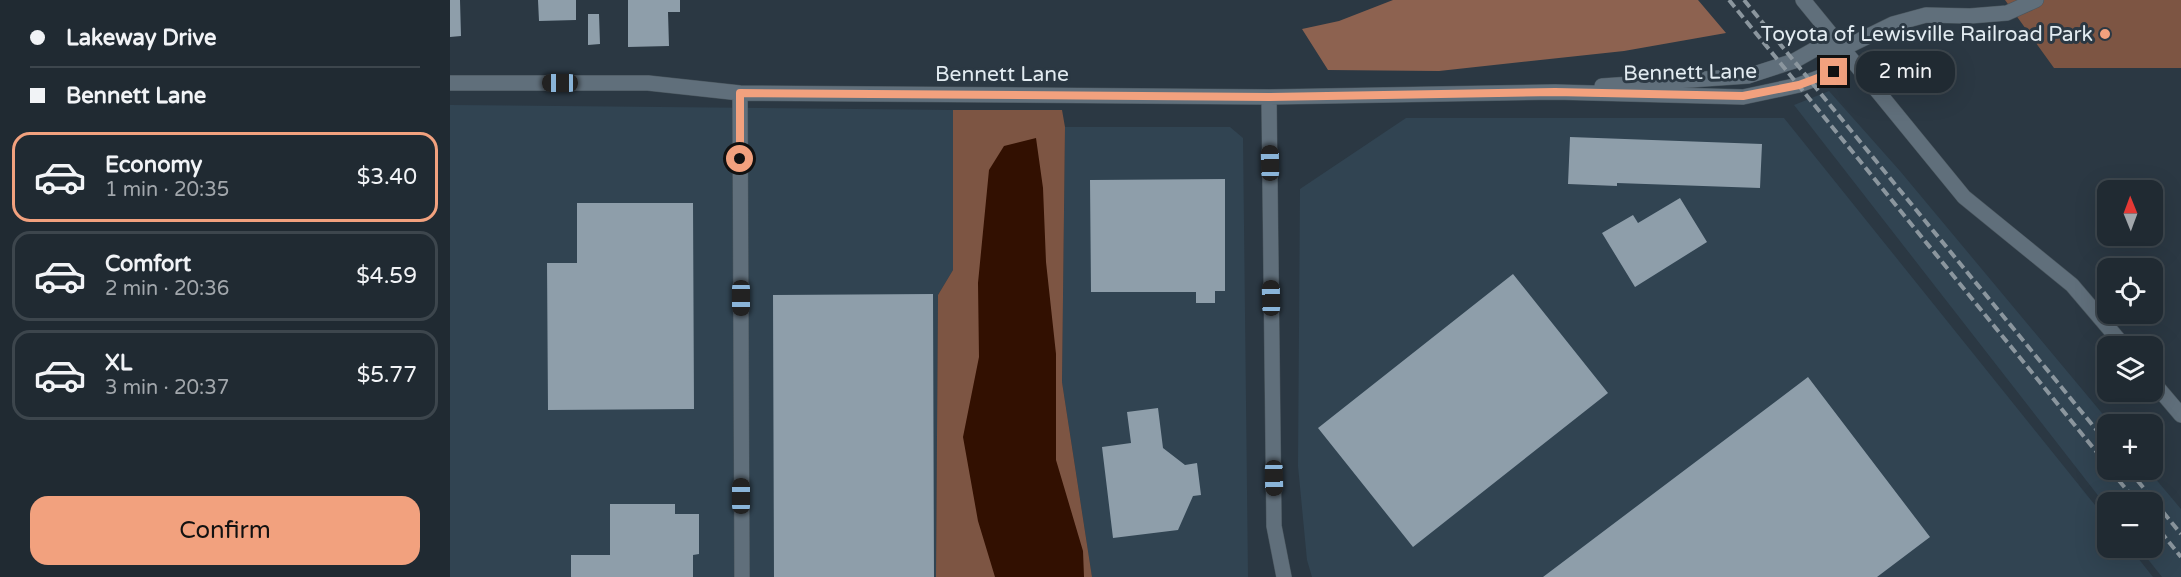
<!DOCTYPE html>
<html lang="en">
<head>
<meta charset="utf-8">
<style>
  :root { --surface:#202a32; --page:#2d363e; --text:#f1f3f6; --muted:#a2a7ac; --line:#3d464d; --accent:#f2a17e }
  body { margin:0; font-family:"Varela Round",sans-serif; background:var(--page); color:var(--text); height:100vh; display:flex; flex-direction:column; font-size:22px; white-space:nowrap }
  * { box-sizing:border-box; margin:0 }
  p { font-size:20px; color:var(--muted) }
  .icon { flex:none; width:33px; height:33px; fill:none; stroke:currentColor; stroke-width:2; stroke-linecap:round; stroke-linejoin:round }
  .map { position:relative; flex:1; overflow:hidden }
  .side { display:flex; flex-direction:column; background:var(--surface); width:450px }
  .side>* { flex:none }
  .top-card { display:grid; align-content:center; height:132px; padding:0 30px; background:var(--surface) }
  .needle { width:39px; rotate:359deg }
  .buttons { position:absolute; left:1647px; top:180px; display:grid; gap:12px }
  .buttons a { display:grid; place-items:center; width:66px; height:66px; border-radius:12px; background:var(--surface); box-shadow:0 6px 24px #0002,0 0 0 2px var(--line); font-size:30px }
  .end { position:absolute; width:27px; height:27px; margin:-14px; border:8px solid #f2a17e; background:#111; box-shadow:0 0 0 3px #111 }
  .from { border-radius:50% }
  .bubble { position:absolute; height:42px; border-radius:18px; background:var(--surface); box-shadow:0 6px 24px #0002,0 0 0 2px var(--line); font-size:20px; font-weight:600; line-height:42px; text-align:center }
  .car { position:absolute; width:18px; height:36px; margin:-18px -9px; border-radius:8px; box-shadow:0 0 4px 2px #0007; background:linear-gradient(#222 24%,#8ab4d8 0 40%,#222 0 76%,#8ab4d8 0 86%,#222 0) }
  .top-card b { display:flex; align-items:center; gap:21px; height:57px; font-size:22px }
  .top-card b+b { border-top:2px solid var(--line) }
  .top-card i { width:15px; height:15px; background:var(--text) }
  ul { padding:0; list-style:none }
  li { display:flex; align-items:center; gap:18px; height:90px; margin:0 12px 9px; padding:0 18px; border:3px solid var(--line); border-radius:18px }
  li div { flex:1 }
  li b { display:block; font-size:22px }
  li em { font-style:normal; font-weight:600 }
  li.on { border-color:var(--accent) }
  li>.icon { width:54px; height:54px; stroke-width:1.5 }
  .action { display:flex; gap:12px; margin-top:auto; padding:12px 30px }
  .action a { flex:1; height:69px; border-radius:18px; background:var(--accent); color:#111; font-size:24px; font-weight:600; line-height:69px; text-align:center }
  main { display:flex; flex:1; min-height:0 }
  .map>svg:first-child { display:block }
  .built { fill:#314452 }
  .green { fill:#7d5543 }
  .forest { fill:#8d6250 }
  .water { fill:#321001 }
  .building { fill:#8e9eaa }
  .lines { fill:none; stroke-linecap:round; stroke-linejoin:round }
  .minor-casing { stroke:#49555d; stroke-width:16 }
  .minor { stroke:#606f7b; stroke-width:15 }
  .rail { stroke:#8b969e; stroke-width:4; stroke-dasharray:9 4.5; stroke-linecap:butt }
  .route { stroke:#f2a17e; stroke-width:8 }
  .poi-dot { fill:#f2a17e; stroke:#2b3843; stroke-width:2 }
  .labels { text-anchor:middle; stroke-width:6; stroke-linejoin:round; paint-order:stroke }
  .poi-label { font-size:21px; fill:#e2ebf1; stroke:#2b3843; text-anchor:end }
  .street-label { font-size:21px; fill:#e2ebf1; stroke:#2b3843 }
</style>
</head>
<body>
<main>
<section class="side">
<div class="top-card">
<b><i class="from"></i>Lakeway Drive</b>
<b><i></i>Bennett Lane</b>
</div>
<ul>
<li class="on"><svg class="icon" aria-label="car" viewBox="0 0 24 24"><path d="M5 17H2v-5l4-1 3-4h7l3 4 3 1v5h-3M9 17h6M6 11h13"/><circle cx="7" cy="17" r="2"/><circle cx="17" cy="17" r="2"/></svg><div><b>Economy</b><p>1 min · 20:35</p></div><em>$3.40</em></li>
<li><svg class="icon" aria-label="car" viewBox="0 0 24 24"><path d="M5 17H2v-5l4-1 3-4h7l3 4 3 1v5h-3M9 17h6M6 11h13"/><circle cx="7" cy="17" r="2"/><circle cx="17" cy="17" r="2"/></svg><div><b>Comfort</b><p>2 min · 20:36</p></div><em>$4.59</em></li>
<li><svg class="icon" aria-label="car" viewBox="0 0 24 24"><path d="M5 17H2v-5l4-1 3-4h7l3 4 3 1v5h-3M9 17h6M6 11h13"/><circle cx="7" cy="17" r="2"/><circle cx="17" cy="17" r="2"/></svg><div><b>XL</b><p>3 min · 20:37</p></div><em>$5.77</em></li>
</ul>
<div class="action"><a>Confirm</a></div>
</section>
<div class="map">
<svg width="1731" height="577" viewBox="0 0 1731 577">
  <rect width="100%" height="100%" fill="#2b3843"/>
  <path class="built" d="M 1379,91 L 1450,171 L 1661,424 L 1658,424 L 1658,470 L 1698,470 L 1731,509 L 1731,577 L 1712,577 L 1689,548 L 1702,548 L 1702,502 L 1658,502 L 1657,507 L 1344,105 Z
    M 0,105 L 503,110 L 503,270 L 488,295 L 486,577 L 0,577 Z
    M 956,118 L 1334,118 L 1657,520 L 1658,548 L 1680,548 L 1703,577 L 862,577 L 857,560 L 848,466 L 850,189 Z
    M 615,127 L 780,127 L 793,138 L 798,577 L 642,577 L 612,382 Z"/>
  <path class="green" d="M 1555,0 L 1731,0 L 1731,68 L 1604,68 Z
    M 503,110 L 612,110 L 615,127 L 612,382 L 642,577 L 486,577 L 488,295 L 503,270 Z"/>
  <path class="forest" d="M 943,0 L 1248,0 L 1276,33 L 1174,51 L 989,71 L 878,70 L 852,29 L 889,21 Z"/>
  <path class="water" d="M 586,138 L 593,188 L 596,262 L 606,354 L 606,460 L 633,551 L 634,577 L 545,577 L 528,521 L 513,437 L 529,357 L 528,283 L 539,170 L 554,146 Z"/>
  <path class="building" d="M 0,0 L 10,0 L 11,36 L 0,37 Z
    M 88,0 L 126,0 L 126,20 L 89,21 Z
    M 178,0 L 230,0 L 230,12 L 218,12 L 219,46 L 178,47 Z
    M 138,14 L 149,14 L 150,44 L 138,45 Z
    M 1120,137 L 1312,144 L 1310,188 L 1167,183 L 1167,186 L 1118,184 Z
    M 775,179 L 775,291 L 765,291 L 765,303 L 746,303 L 746,292 L 641,292 L 640,180 Z
    M 1230,198 L 1257,242 L 1185,287 L 1152,233 L 1183,215 L 1188,223 Z
    M 127,203 L 243,203 L 244,409 L 98,410 L 97,263 L 127,263 Z
    M 1063,274 L 1158,393 L 963,547 L 868,428 Z
    M 483,294 L 484,577 L 324,577 L 323,295 Z
    M 1358,377 L 1480,537 L 1427,577 L 1093,577 Z
    M 708,408 L 713,448 L 735,465 L 747,463 L 751,495 L 743,496 L 728,530 L 663,538 L 652,447 L 681,443 L 677,412 Z
    M 160,504 L 225,504 L 225,514 L 249,514 L 249,554 L 243,555 L 243,577 L 121,577 L 121,555 L 160,555 Z"/>
  <g class="lines">
    <g class="minor-casing">
      <path id="minor" d="M 1353,0 L 1514,197 L 1622,285 L 1674,346
        M 0,83 L 198,83 L 290,93 L 819,97 L 1105,92 L 1293,97 L 1349,85 L 1384,72 L 1392,49
        M 1152,86 L 1298,76 L 1344,61 L 1367,48 L 1392,49 L 1443,24 L 1476,15 L 1520,16 L 1557,13 L 1586,0
        M 290,93 L 292,577
        M 819,97 L 824,526 L 834,577
        M 1702,381 L 1731,415"/>
    </g>
    <use href="#minor" class="minor"/>
    <path class="rail" d="M 1279,0 L 1658,466
      M 1294,0 L 1658,444
      M 1660,470 L 1687,502
      M 1679,470 L 1731,534
      M 1702,521 L 1731,557"/>
  </g>
  <g class="lines">
    <path class="route" d="M 290,159 L 290,93 L 819,97 L 1105,92 L 1293,96 L 1349,85 L 1384,72"/>
  </g>
  <circle class="poi-dot" cx="1655" cy="34" r="6"/>
  <g class="labels">
    <g class="poi-label">
      <text x="1643" y="41">Toyota of Lewisville Railroad Park</text>
    </g>
    <g class="street-label">
      <text transform="translate(1240 72) rotate(-1)" y="7">Bennett Lane</text>
      <text x="552" y="81">Bennett Lane</text>
    </g>
  </g>
</svg>
<div class="buttons">
<a><svg class="needle" viewBox="-14 -14 28 28"><path d="M0-13l5 13h-10z" fill="#e53935"/><path d="M0 13l5-13h-10z" fill="#a2a7ac"/></svg></a>
<a><svg class="icon" aria-label="locate" viewBox="0 0 24 24"><circle cx="12" cy="12" r="6"/><path d="M12 2v4M12 18v4M2 12h4M18 12h4"/></svg></a>
<a><svg class="icon" aria-label="layers" viewBox="0 0 24 24"><path d="M12 4l9 5-9 5-9-5zM3 14l9 5 9-5"/></svg></a>
<a>+</a>
<a>−</a>
</div>
<i class="end from" style="left:290px;top:159px"></i>
<i class="end" style="left:1384px;top:72px"></i>
<div class="bubble" style="left:1406px;top:51px;width:99px">2 min</div>
<i class="car" style="left:110px;top:83px;rotate:270deg"></i>
<i class="car" style="left:820px;top:163px;rotate:359deg"></i>
<i class="car" style="left:291px;top:298px;rotate:180deg"></i>
<i class="car" style="left:821px;top:298px;rotate:359deg"></i>
<i class="car" style="left:824px;top:478px;rotate:179deg"></i>
<i class="car" style="left:291px;top:496px;rotate:0deg"></i>
</div>
</main>
</body>
</html>
